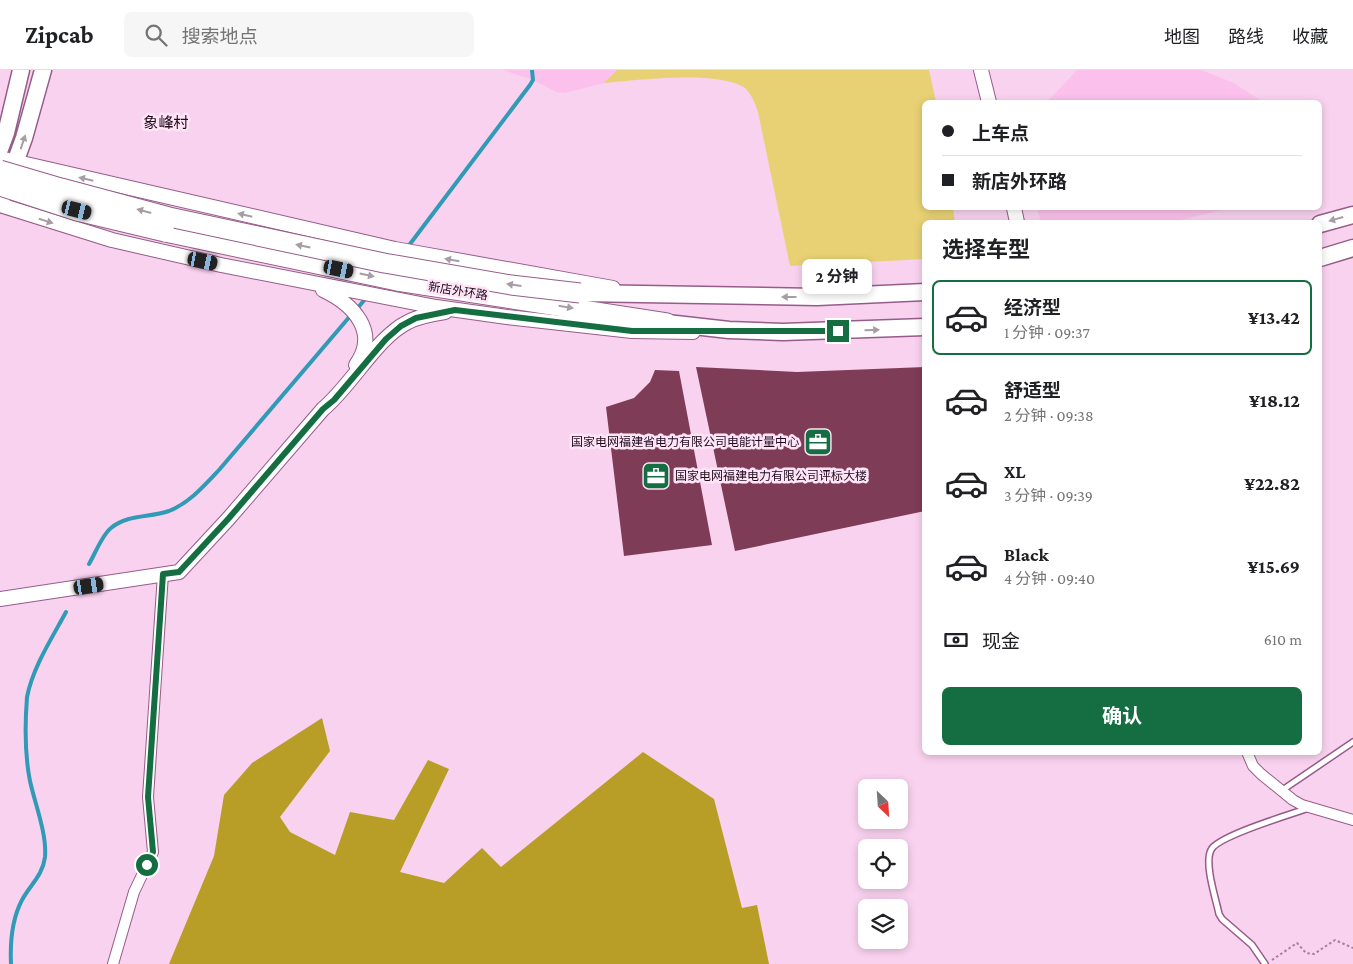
<!DOCTYPE html>
<html lang="zh">
<head>
<meta charset="utf-8">
<style>
  :root { --surface:#fff; --page:#f6f6f6; --text:#202124; --muted:#757577; --line:#e0e0e0; --accent:#146e41 }
  body { margin:0; font-family:"Crimson Pro","Noto Sans SC",serif; background:var(--page); color:var(--text); height:100vh; display:flex; flex-direction:column; font-size:19px; white-space:nowrap }
  * { box-sizing:border-box; margin:0 }
  p { font-size:16px; color:var(--muted) }
  .icon { flex:none; width:28px; height:28px; fill:none; stroke:currentColor; stroke-width:2; stroke-linecap:round; stroke-linejoin:round }
  .map { position:relative; flex:1; overflow:hidden }
  .panel { position:absolute; left:922px; top:150px; width:400px; height:535px; display:flex; flex-direction:column; background:var(--surface); border-radius:8px; box-shadow:0 2px 8px #0003 }
  .panel>* { flex:none }
  .banner { position:absolute; left:922px; top:30px; width:400px; height:110px; border-radius:8px; box-shadow:0 2px 8px #0003; display:grid; align-content:center; height:110px; padding:0 20px; background:var(--surface) }
  .needle { width:32px; rotate:155deg }
  .fabs { position:absolute; left:858px; top:709px; display:grid; gap:10px }
  .fabs a { display:grid; place-items:center; width:50px; height:50px; border-radius:8px; background:var(--surface); box-shadow:0 2px 8px #0003; font-size:25px }
  .end { position:absolute; width:22px; height:22px; margin:-11px; border:6px solid #146e41; background:#fff; box-shadow:0 0 0 2px #fff }
  .from { border-radius:50% }
  .bubble { position:absolute; height:35px; border-radius:8px; background:var(--surface); box-shadow:0 2px 8px #0003; font-size:16px; font-weight:700; line-height:35px; text-align:center }
  .car { position:absolute; width:15px; height:30px; margin:-15px -8px; border-radius:6px; box-shadow:0 0 4px 1px #0007; background:linear-gradient(#222 24%,#8ab4d8 0 40%,#222 0 76%,#8ab4d8 0 86%,#222 0) }
  .banner b { display:flex; align-items:center; gap:18px; height:48px; font-size:19px }
  .banner b+b { border-top:1px solid var(--line) }
  .banner i { width:12px; height:12px; background:var(--text) }
  ul { padding:0; list-style:none }
  li { display:flex; align-items:center; gap:15px; height:75px; margin:0 10px 8px; padding:0 10px; border:2px solid transparent; border-radius:8px }
  li div { flex:1 }
  li b { display:block; font-size:19px }
  li em { font-style:normal; font-weight:700 }
  li.selected { border-color:var(--accent) }
  li>.icon { width:45px; height:45px; stroke-width:1.5 }
  h2 { padding:0 20px; font-size:22px; line-height:60px }
  .pay { display:flex; align-items:center; gap:12px; height:55px; padding:0 20px; font-size:19px }
  .pay p { margin-inline-start:auto }
  .button { display:flex; gap:10px; margin-top:auto; padding:10px 20px }
  .button a { flex:1; height:58px; border-radius:8px; background:var(--accent); color:#fff; font-size:20px; font-weight:700; line-height:58px; text-align:center }
  header { display:flex; align-items:center; gap:30px; box-sizing:border-box; height:70px; padding:0 25px; background:var(--surface); border-bottom:1px solid var(--line) }
  header strong { font-size:24px }
  nav { display:flex; gap:28px; margin-inline-start:auto; font-size:18px }
  .search { width:350px; height:45px; background:var(--page); display:flex; align-items:center; gap:12px; box-sizing:border-box; padding:0 18px; border-radius:8px; color:var(--muted); font-size:19px }
  .map>svg:first-child { display:block }
  .built { fill:#fbc1ec }
  .green { fill:#e8d174 }
  .forest { fill:#b89d26 }
  .lines { fill:none; stroke-linecap:round; stroke-linejoin:round }
  .stream { stroke:#319ab6; stroke-width:4 }
  .building { fill:#7e3c57 }
  .lane-casing { stroke:#965c89; stroke-width:8 }
  .street-casing { stroke:#965c89; stroke-width:12 }
  .secondary-casing { stroke:#965c89; stroke-width:16 }
  .primary-casing { stroke:#965c89; stroke-width:19 }
  .highway-casing { stroke:#965c89; stroke-width:21 }
  .path { stroke:#a2829a; stroke-width:2; stroke-dasharray:2.5 2.5; stroke-linecap:butt }
  .lane { stroke:#fff; stroke-width:5 }
  .street { stroke:#fff; stroke-width:10 }
  .secondary { stroke:#fff; stroke-width:14 }
  .primary { stroke:#fff; stroke-width:16 }
  .highway { stroke:#fff; stroke-width:19 }
  .highway-bridge-casing { stroke:#965c89; stroke-width:21; stroke-linecap:butt }
  .highway-bridge { stroke:#fff; stroke-width:19 }
  .oneway { fill:#a69da5 }
  .route { stroke:#146e41; stroke-width:6 }
  .labels { text-anchor:middle; stroke-width:5; stroke-linejoin:round; paint-order:stroke }
  .street-label { font-size:12px; fill:#210b1d; stroke:#fee4f7 }
  .poi-label { font-size:12px; fill:#210b1d; stroke:#fee4f7; text-anchor:end }
  .quarter-label { font-size:15px; fill:#210b1d; stroke:#fee4f7 }
</style>
</head>
<body>
<header>
<strong>Zipcab</strong>
<div class="search"><svg class="icon" aria-label="search" viewBox="0 0 24 24"><circle cx="10" cy="10" r="6"/><path d="M15 15l6 6"/></svg>搜索地点</div>
<nav><a>地图</a><a>路线</a><a>收藏</a></nav>
</header>
<div class="map">
<svg width="1353" height="894" viewBox="0 0 1353 894">
  <rect width="100%" height="100%" fill="#f9d2ef"/>
  <path class="built" d="M 503,0 L 617,0 L 604,13 L 565,23 L 556,22 L 533,10 Z
    M 1077,0 L 1201,0 L 1234,13 L 1263,32 L 1047,32 Z
    M 1037,138 L 1229,138 L 1173,152 L 1041,152 Z"/>
  <path class="green" d="M 617,0 L 929,0 L 936,32 L 925,32 L 925,138 L 953,138 L 955,152 L 925,152 L 925,189 L 790,196 L 758,42 C 755,33 752,25 745,18 C 718,0 639,10 604,13 Z"/>
  <path class="forest" d="M 322,648 L 330,681 L 280,747 L 290,762 L 335,785 L 350,742 L 394,750 L 428,690 L 449,699 L 400,802 L 444,813 L 482,778 L 501,797 L 643,682 L 714,729 L 742,838 L 757,835 L 769,894 L 169,894 L 214,786 L 224,725 L 252,693 Z"/>
  <g class="lines">
    <path class="stream" d="M 407,178 L 530,15 L 533,10 L 532,0
      M 356,240 L 366,228
      M 89,494 C 95,484 102,465 111,458 C 128,444 149,448 169,441 C 189,433 204,416 219,400 L 351,245
      M 11,894 C 10,873 12,849 22,830 C 30,815 43,805 45,787 C 47,764 35,734 30,711 C 25,686 25,653 27,627 C 33,597 52,568 66,542"/>
  </g>
  <path class="building" d="M 696,297 L 797,302 L 925,297 L 925,441 L 735,481 Z
    M 655,300 L 679,301 L 712,475 L 624,486 L 606,337 L 634,328 L 650,312 Z"/>
  <g class="lines">
    <g class="lane-casing">
      <path id="lane" d="M 1281,721 L 1353,672
        M 1265,894 L 1252,875 L 1222,849 L 1219,844 C 1216,829 1204,794 1211,780 C 1217,766 1292,744 1309,738"/>
    </g>
    <g class="street-casing">
      <path id="street" d="M 1247,682 L 1253,696 L 1261,704 L 1293,730 L 1302,735 L 1353,750
        M 113,894 L 134,822 L 153,782 L 148,727 L 163,504"/>
    </g>
    <g class="secondary-casing">
      <path id="secondary" d="M 981,0 L 989,32
        M 0,88 L 395,179 L 613,218
        M 0,135 L 112,170 L 221,195 L 436,237 L 507,247 L 632,261 L 693,262
        M 1014,138 L 1017,152
        M 323,220 C 353,234 380,262 356,295
        M 0,529 L 179,502 L 229,448 L 323,339 C 351,316 377,267 408,252 C 419,246 432,244 445,242"/>
    </g>
    <g class="primary-casing">
      <path id="primary" d="M 0,79 L 6,63 L 21,0
        M 0,134 L 24,68 L 43,0
        M 1320,154 L 1353,145
        M 1320,188 L 1353,178
        M 580,223 L 817,227 L 925,222
        M 667,253 L 729,260 L 783,262 L 925,257"/>
    </g>
    <g class="highway-casing">
      <path id="highway" d="M 165,162 L 397,211 L 667,253"/>
    </g>
    <path class="path" d="M 1272,890 L 1297,873 L 1306,883 L 1314,884 L 1335,870 L 1353,878"/>
    <use href="#lane" class="lane"/>
    <use href="#street" class="street"/>
    <use href="#secondary" class="secondary"/>
    <use href="#primary" class="primary"/>
    <use href="#highway" class="highway"/>
    <g class="highway-bridge-casing">
      <path id="highway-bridge" d="M 0,100 L 61,118 L 169,147 L 384,193 L 511,215 L 580,223
        M 0,116 L 77,141 L 165,162"/>
    </g>
    <use href="#highway-bridge" class="highway-bridge"/>
  </g>
  <defs><path id="oneway-solid" d="M-6-.8H1V-3.2L6.5 0L1 3.2V.8H-6Z" transform="scale(1.25)"/></defs>
  <g class="oneway">
    <use href="#oneway-solid" transform="translate(23 72) rotate(-72)"/>
    <use href="#oneway-solid" transform="translate(86 109) rotate(-167)"/>
    <use href="#oneway-solid" transform="translate(144 141) rotate(-165)"/>
    <use href="#oneway-solid" transform="translate(245 145) rotate(-167)"/>
    <use href="#oneway-solid" transform="translate(1336 149) rotate(164)"/>
    <use href="#oneway-solid" transform="translate(46 151) rotate(18)"/>
    <use href="#oneway-solid" transform="translate(303 176) rotate(-168)"/>
    <use href="#oneway-solid" transform="translate(452 190) rotate(-170)"/>
    <use href="#oneway-solid" transform="translate(367 205) rotate(12)"/>
    <use href="#oneway-solid" transform="translate(514 215) rotate(-172)"/>
    <use href="#oneway-solid" transform="translate(789 227) rotate(-180)"/>
    <use href="#oneway-solid" transform="translate(566 237) rotate(9)"/>
    <use href="#oneway-solid" transform="translate(872 260) rotate(-2)"/>
  </g>
  <g class="lines">
    <path class="route" d="M 147,795 L 153,782 L 148,727 L 163,504 L 179,502 L 229,448 L 323,339 L 334,330 L 386,269 L 401,256 L 416,248 L 455,240 L 632,261 L 838,261"/>
  </g>
  <defs>
    <g id="office-square" transform="scale(1.4375)"><rect x="-9" y="-9" width="18" height="18" rx="4" fill="#146e41" stroke="#fee4f7"/><path d="M-6-3h4V-5.5h4V-3h4V5H-6ZM-1-4.5V-3h2v-1.5ZM-6 0V1H6V0Z" fill="#fff"/></g>
  </defs>
  <g fill-rule="evenodd">
    <use href="#office-square" x="818" y="372"/>
    <use href="#office-square" x="656" y="406"/>
  </g>
  <g class="labels">
    <g class="street-label">
      <text transform="translate(458 221) rotate(9)" y="4">新店外环路</text>
    </g>
    <g class="poi-label">
      <text x="799" y="376">国家电网福建省电力有限公司电能计量中心</text>
      <text x="675" y="410" text-anchor="start">国家电网福建电力有限公司评标大楼</text>
    </g>
    <g class="quarter-label">
      <text x="166" y="58">象峰村</text>
    </g>
  </g>
</svg>
<div class="fabs">
<a><svg class="needle" viewBox="-14 -14 28 28"><path d="M0-13l5 13h-10z" fill="#e53935"/><path d="M0 13l5-13h-10z" fill="#757577"/></svg></a>
<a><svg class="icon" aria-label="locate" viewBox="0 0 24 24"><circle cx="12" cy="12" r="6"/><path d="M12 2v4M12 18v4M2 12h4M18 12h4"/></svg></a>
<a><svg class="icon" aria-label="layers" viewBox="0 0 24 24"><path d="M12 4l9 5-9 5-9-5zM3 14l9 5 9-5"/></svg></a>
</div>
<i class="end from" style="left:147px;top:795px"></i>
<i class="end" style="left:838px;top:261px"></i>
<div class="bubble" style="left:802px;top:189px;width:70px">2 分钟</div>
<i class="car" style="left:77px;top:140px;rotate:104deg"></i>
<i class="car" style="left:203px;top:191px;rotate:102deg"></i>
<i class="car" style="left:339px;top:199px;rotate:102deg"></i>
<i class="car" style="left:89px;top:516px;rotate:81deg"></i>
<div class="banner">
<b><i class="from"></i>上车点</b>
<b><i></i>新店外环路</b>
</div>
<section class="panel">
<h2>选择车型</h2>
<ul>
<li class="selected"><svg class="icon" aria-label="car" viewBox="0 0 24 24"><path d="M5 17H2v-5l4-1 3-4h7l3 4 3 1v5h-3M9 17h6M6 11h13"/><circle cx="7" cy="17" r="2"/><circle cx="17" cy="17" r="2"/></svg><div><b>经济型</b><p>1 分钟 · 09:37</p></div><em>¥13.42</em></li>
<li><svg class="icon" aria-label="car" viewBox="0 0 24 24"><path d="M5 17H2v-5l4-1 3-4h7l3 4 3 1v5h-3M9 17h6M6 11h13"/><circle cx="7" cy="17" r="2"/><circle cx="17" cy="17" r="2"/></svg><div><b>舒适型</b><p>2 分钟 · 09:38</p></div><em>¥18.12</em></li>
<li><svg class="icon" aria-label="car" viewBox="0 0 24 24"><path d="M5 17H2v-5l4-1 3-4h7l3 4 3 1v5h-3M9 17h6M6 11h13"/><circle cx="7" cy="17" r="2"/><circle cx="17" cy="17" r="2"/></svg><div><b>XL</b><p>3 分钟 · 09:39</p></div><em>¥22.82</em></li>
<li><svg class="icon" aria-label="car" viewBox="0 0 24 24"><path d="M5 17H2v-5l4-1 3-4h7l3 4 3 1v5h-3M9 17h6M6 11h13"/><circle cx="7" cy="17" r="2"/><circle cx="17" cy="17" r="2"/></svg><div><b>Black</b><p>4 分钟 · 09:40</p></div><em>¥15.69</em></li>
</ul>
<div class="pay"><svg class="icon" aria-label="cash" viewBox="0 0 24 24"><path d="M3 7h18v10H3z"/><circle cx="12" cy="12" r="2"/></svg>现金<p>610 m</p></div>
<div class="button"><a>确认</a></div>
</section>
</div>
</body>
</html>
